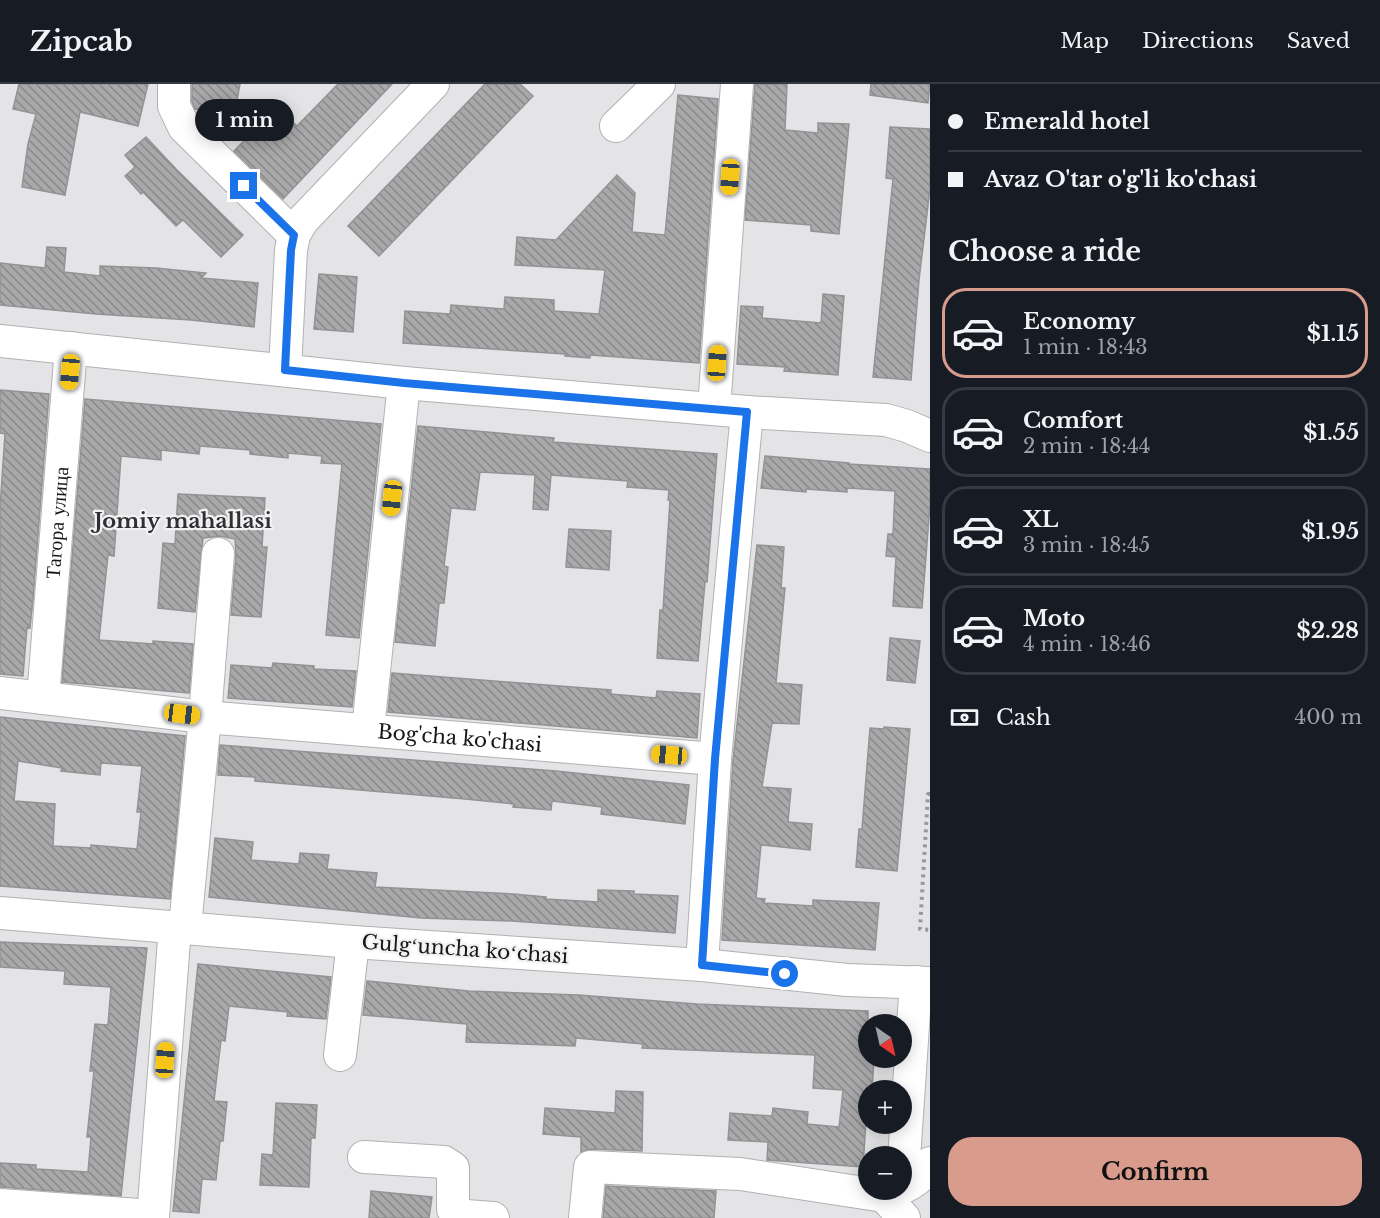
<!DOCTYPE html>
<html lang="en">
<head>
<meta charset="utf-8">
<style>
  :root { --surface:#171b24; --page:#242831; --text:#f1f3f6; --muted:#9ea1a6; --line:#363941; --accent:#d99c8c }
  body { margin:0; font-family:"Libre Baskerville",serif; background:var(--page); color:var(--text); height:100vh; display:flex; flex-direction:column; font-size:22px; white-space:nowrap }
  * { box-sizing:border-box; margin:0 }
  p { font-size:20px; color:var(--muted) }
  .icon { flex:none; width:33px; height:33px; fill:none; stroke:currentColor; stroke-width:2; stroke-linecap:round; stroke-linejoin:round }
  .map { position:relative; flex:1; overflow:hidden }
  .drawer { display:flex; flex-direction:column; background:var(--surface); width:450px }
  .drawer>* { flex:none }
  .top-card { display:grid; align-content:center; height:132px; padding:0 18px; background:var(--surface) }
  .needle { width:39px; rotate:146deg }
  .buttons { position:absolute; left:858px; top:930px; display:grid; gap:12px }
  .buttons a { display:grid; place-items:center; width:54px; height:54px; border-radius:50%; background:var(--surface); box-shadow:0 3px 15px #0003; font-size:30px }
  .end { position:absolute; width:27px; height:27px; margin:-14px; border:8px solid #1a73e8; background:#fff; box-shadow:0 0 0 3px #fff }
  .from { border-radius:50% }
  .bubble { position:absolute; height:42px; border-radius:21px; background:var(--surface); box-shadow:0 3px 15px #0003; font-size:20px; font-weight:700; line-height:42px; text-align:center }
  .car { position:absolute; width:18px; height:36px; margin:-18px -9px; border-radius:8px; box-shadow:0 0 4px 2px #0007; background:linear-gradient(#f5c518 24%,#345 0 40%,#f5c518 0 76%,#345 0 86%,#f5c518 0) }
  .top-card b { display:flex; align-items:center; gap:21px; height:57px; font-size:22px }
  .top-card b+b { border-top:2px solid var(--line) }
  .top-card i { width:15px; height:15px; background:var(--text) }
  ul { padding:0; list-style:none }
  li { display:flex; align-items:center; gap:18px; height:90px; margin:0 12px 9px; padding:0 6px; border:3px solid var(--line); border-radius:24px }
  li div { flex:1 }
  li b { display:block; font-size:22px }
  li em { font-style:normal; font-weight:700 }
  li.active { border-color:var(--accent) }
  li>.icon { width:54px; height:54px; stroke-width:1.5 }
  h2 { padding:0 18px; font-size:27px; line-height:72px }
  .pay { display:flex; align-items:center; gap:15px; height:66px; padding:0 18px; font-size:22px }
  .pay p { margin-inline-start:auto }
  .button { display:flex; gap:12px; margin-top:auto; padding:12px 18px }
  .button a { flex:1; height:69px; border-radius:24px; background:var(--accent); color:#111; font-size:24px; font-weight:700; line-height:69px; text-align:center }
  header { display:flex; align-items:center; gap:36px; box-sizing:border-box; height:84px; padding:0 30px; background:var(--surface); border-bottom:2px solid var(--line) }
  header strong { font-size:28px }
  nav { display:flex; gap:33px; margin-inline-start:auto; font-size:21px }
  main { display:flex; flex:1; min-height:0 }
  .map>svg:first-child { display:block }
  .building { fill:url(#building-back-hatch); stroke:#929394; stroke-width:1.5; fill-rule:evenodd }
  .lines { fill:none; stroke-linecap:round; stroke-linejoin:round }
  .minor-casing { stroke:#b1b1b3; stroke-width:34 }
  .path { stroke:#989899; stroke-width:4; stroke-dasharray:3 4.5; stroke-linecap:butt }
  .minor { stroke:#fff; stroke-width:32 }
  .route { stroke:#1a73e8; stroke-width:8 }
  .labels { text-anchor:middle; stroke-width:4.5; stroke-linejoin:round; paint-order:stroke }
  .street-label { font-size:20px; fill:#171718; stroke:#f1f2f3 }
  .neighbourhood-label { font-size:21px; font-weight:bold; fill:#303032; stroke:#f1f2f3 }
</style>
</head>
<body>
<header>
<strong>Zipcab</strong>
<nav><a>Map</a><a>Directions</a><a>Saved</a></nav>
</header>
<main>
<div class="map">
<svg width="930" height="1134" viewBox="0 0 930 1134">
  <defs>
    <pattern id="building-back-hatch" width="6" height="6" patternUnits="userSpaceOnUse" patternTransform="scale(1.5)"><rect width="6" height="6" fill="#a9a9ab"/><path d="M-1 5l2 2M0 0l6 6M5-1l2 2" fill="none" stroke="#89898a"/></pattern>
  </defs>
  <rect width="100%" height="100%" fill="#e4e4e6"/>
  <path class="building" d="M 19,0 L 148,0 L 138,42 L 80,28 L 65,111 L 22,103 L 28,60 L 36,30 L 13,25 Z
    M 192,0 L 240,0 L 234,32 L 195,25 L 192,18 Z
    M 338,0 L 392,0 L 283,115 L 234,67 L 277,23 L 297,42 Z
    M 485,0 L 520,0 L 533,12 L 379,172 L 348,142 Z
    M 755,0 L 787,0 L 785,46 L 818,49 L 818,39 L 849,40 L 839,150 L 811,147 L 811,141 L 745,136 Z
    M 871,0 L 930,0 L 928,19 L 870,11 Z
    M 678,11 L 718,15 L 699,279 L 590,271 L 590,274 L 565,272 L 565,270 L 403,259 L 405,227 L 450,230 L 451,221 L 504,225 L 505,213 L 554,216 L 554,227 L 599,230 L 605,186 L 515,181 L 517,153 L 556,156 L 617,91 L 635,109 L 632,148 L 665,151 Z
    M 890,43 L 930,45 L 930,105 L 919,196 L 911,296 L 873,293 L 893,95 L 886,94 Z
    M 146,53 L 176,85 L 243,151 L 221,173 L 183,136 L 176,142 L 143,108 L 141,110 L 125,92 L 135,83 L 125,71 Z
    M 47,163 L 66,164 L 64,188 L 100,192 L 100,182 L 156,184 L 206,189 L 201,194 L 258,199 L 254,243 L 191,236 L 96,230 L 0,221 L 0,179 L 45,184 Z
    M 319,190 L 357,193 L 353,248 L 314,245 Z
    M 823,210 L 844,212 L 838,291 L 784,287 L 785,283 L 737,280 L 741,222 L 763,223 L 762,234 L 821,239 Z
    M 0,306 L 49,310 L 33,515 L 30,544 L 27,543 L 23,592 L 0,590 L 0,424 L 5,350 L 0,349 Z
    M 85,315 L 381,340 L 359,554 L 326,551 L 342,380 L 321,379 L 322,372 L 288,369 L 288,374 L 250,370 L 250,366 L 200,362 L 199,370 L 161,366 L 161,376 L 121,372 L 114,472 L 108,471 L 99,556 L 153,560 L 153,557 L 193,560 L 189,609 L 62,598 Z
    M 418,342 L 554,354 L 553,358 L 717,370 L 707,498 L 705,498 L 698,577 L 657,574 L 660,526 L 663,526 L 670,416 L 668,416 L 669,406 L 627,403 L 628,397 L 551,391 L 548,426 L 533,425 L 535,391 L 480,388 L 475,426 L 451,424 L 444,482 L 448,483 L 444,519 L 439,519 L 435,562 L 395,558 Z
    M 765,372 L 849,379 L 849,380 L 930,385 L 930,421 L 922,524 L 893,522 L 896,473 L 886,472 L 888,450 L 893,450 L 895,407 L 847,404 L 847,408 L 806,405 L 806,408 L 761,404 Z
    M 178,410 L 265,414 L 262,463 L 267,463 L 261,533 L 231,531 L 236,471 L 235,455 L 220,452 L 203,454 L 195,528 L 158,524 L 163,459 L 175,460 Z
    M 569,445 L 611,447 L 609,486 L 566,483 Z
    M 757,461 L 784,463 L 781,504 L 785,504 L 776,599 L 802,601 L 799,640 L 772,639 L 762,703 L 791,705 L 788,738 L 812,740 L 810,766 L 761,761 L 756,814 L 765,815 L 764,819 L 813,822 L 813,816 L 879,819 L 875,866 L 722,856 L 733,676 Z
    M 890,554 L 920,557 L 915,599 L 887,596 Z
    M 273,579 L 314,582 L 314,585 L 356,587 L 352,623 L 228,614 L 231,581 L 272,584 Z
    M 392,589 L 611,606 L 611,610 L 656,614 L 657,607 L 700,610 L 697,654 L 388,628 Z
    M 0,633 L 185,652 L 170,815 L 0,802 ZM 18,677 L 62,684 L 61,687 L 100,691 L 101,679 L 142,682 L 137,728 L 141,728 L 137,765 L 91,761 L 91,764 L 53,762 L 55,720 L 14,717 Z
    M 884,643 L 910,645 L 897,787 L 856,783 L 859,745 L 862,745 L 870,644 L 884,645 Z
    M 220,661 L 556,687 L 689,701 L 685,740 L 601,730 L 602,723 L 552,717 L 551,726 L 513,723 L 514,720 L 465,715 L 255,697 L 255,693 L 218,691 Z
    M 215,754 L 253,758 L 251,776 L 299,780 L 300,769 L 329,771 L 327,785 L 377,789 L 375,803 L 513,810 L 546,813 L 546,815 L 598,818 L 598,806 L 634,807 L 634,810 L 678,812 L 675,849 L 512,837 L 421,834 L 209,813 Z
    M 0,858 L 147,864 L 121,1112 L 0,1103 L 0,1079 L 36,1081 L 36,1085 L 88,1088 L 91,1053 L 87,1053 L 94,987 L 90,987 L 95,940 L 108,941 L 111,903 L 64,900 L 65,887 L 0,883 Z
    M 198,880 L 331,893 L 326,935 L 287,932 L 288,928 L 229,922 L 225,957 L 221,956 L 214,1017 L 227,1018 L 223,1057 L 220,1057 L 216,1096 L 202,1095 L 199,1129 L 173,1127 Z
    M 367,897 L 469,907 L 578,911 L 697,920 L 868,927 L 868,974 L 874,974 L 872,1006 L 868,1006 L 863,1083 L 767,1076 L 768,1058 L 728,1056 L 730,1029 L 772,1032 L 773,1024 L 808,1028 L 807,1040 L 839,1043 L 843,1006 L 813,1004 L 815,971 L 642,964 L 643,960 L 576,954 L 575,962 L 466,958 L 467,940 L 363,931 Z
    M 616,1007 L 643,1008 L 642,1067 L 591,1065 L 581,1068 L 581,1053 L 543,1050 L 545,1024 L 615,1029 Z
    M 276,1019 L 317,1021 L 315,1054 L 311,1054 L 309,1103 L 260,1101 L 262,1070 L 273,1071 Z
    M 606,1102 L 716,1107 L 714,1134 L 603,1134 Z
    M 371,1107 L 432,1113 L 429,1134 L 369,1134 Z"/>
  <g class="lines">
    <g class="minor-casing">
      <g id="minor">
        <path d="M 174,0 L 174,22 L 184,43 L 294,151"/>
        <path d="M 616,42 L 659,0"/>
        <path d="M 0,257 L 404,299 L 747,328 L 886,336 L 907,342 L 930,352"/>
        <path d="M 285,286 L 291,166 L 294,151 L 302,137 L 433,0"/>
        <path d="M 714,325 L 737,0"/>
        <path id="s1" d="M 0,609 L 205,633 L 715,675"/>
        <path id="s2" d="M 43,614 L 71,264"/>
        <path d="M 368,645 L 404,299"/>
        <path d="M 0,829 L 353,858 L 702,881 L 847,896 L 930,899"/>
        <path d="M 185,843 L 205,633 L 218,470"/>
        <path d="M 702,881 L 715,675 L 747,328"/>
        <path d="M 340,971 L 353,858"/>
        <path d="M 364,1073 L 444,1078 L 453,1084 L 453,1125 L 466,1132 L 493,1134"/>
        <path d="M 902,1104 L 916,898"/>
        <path d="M 902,1104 C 915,1098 923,1092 930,1079"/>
        <path d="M 884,1112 L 904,1134"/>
        <path d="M 0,1121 L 153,1132"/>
        <path d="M 153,1134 L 175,843"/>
        <path d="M 585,1134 L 590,1083 L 740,1090 L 884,1112 L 899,1106"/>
      </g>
    </g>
    <path class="path" d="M 930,710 L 928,710 L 920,845 L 930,846"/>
    <use href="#minor" class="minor"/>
  </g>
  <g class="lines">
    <path class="route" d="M 244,102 L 294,151 L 291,166 L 285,286 L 404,299 L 747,328 L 715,675 L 702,881 L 785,890"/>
  </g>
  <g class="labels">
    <g class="street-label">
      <text dy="7" stroke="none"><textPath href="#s2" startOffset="176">Тагора улица</textPath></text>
      <text dy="7" stroke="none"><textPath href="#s1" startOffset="462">Bog'cha ko'chasi</textPath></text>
      <text transform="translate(465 865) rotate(4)" y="7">Gulgʻuncha koʻchasi</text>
    </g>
    <g class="neighbourhood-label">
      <text x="183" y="444">Jomiy mahallasi</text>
    </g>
  </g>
</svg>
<div class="buttons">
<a><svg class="needle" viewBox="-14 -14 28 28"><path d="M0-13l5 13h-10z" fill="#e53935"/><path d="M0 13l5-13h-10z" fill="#9ea1a6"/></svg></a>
<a>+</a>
<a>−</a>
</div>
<i class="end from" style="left:785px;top:890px"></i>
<i class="end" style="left:244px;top:102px"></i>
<div class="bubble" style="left:195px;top:15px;width:99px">1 min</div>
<i class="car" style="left:730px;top:93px;rotate:184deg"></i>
<i class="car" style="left:717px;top:279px;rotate:4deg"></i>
<i class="car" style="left:70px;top:288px;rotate:185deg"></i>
<i class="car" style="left:392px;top:414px;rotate:186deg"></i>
<i class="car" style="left:182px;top:630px;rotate:97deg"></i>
<i class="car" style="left:669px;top:671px;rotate:275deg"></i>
<i class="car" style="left:165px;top:976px;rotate:4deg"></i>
</div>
<section class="drawer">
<div class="top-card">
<b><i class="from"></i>Emerald hotel</b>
<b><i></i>Avaz O'tar o'g'li ko'chasi</b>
</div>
<h2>Choose a ride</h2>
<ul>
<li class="active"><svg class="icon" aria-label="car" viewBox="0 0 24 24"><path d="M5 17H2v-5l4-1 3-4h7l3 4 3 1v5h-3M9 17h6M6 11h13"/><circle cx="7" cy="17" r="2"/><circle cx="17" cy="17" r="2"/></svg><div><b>Economy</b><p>1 min · 18:43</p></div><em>$1.15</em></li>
<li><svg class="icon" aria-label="car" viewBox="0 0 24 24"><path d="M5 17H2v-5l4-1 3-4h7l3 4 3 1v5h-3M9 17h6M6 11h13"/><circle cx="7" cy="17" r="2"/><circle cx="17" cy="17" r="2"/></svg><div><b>Comfort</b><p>2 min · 18:44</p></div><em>$1.55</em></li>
<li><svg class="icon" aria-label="car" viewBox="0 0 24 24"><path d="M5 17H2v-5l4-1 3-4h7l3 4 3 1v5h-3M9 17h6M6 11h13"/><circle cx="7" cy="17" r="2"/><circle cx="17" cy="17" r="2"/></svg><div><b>XL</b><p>3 min · 18:45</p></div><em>$1.95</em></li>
<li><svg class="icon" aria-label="car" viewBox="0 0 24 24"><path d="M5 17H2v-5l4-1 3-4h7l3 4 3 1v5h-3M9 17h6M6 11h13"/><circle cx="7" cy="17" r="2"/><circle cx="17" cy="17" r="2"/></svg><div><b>Moto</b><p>4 min · 18:46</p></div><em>$2.28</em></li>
</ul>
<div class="pay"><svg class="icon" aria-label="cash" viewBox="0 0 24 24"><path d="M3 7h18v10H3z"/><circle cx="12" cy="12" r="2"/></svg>Cash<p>400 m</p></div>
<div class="button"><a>Confirm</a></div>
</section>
</main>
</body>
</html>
